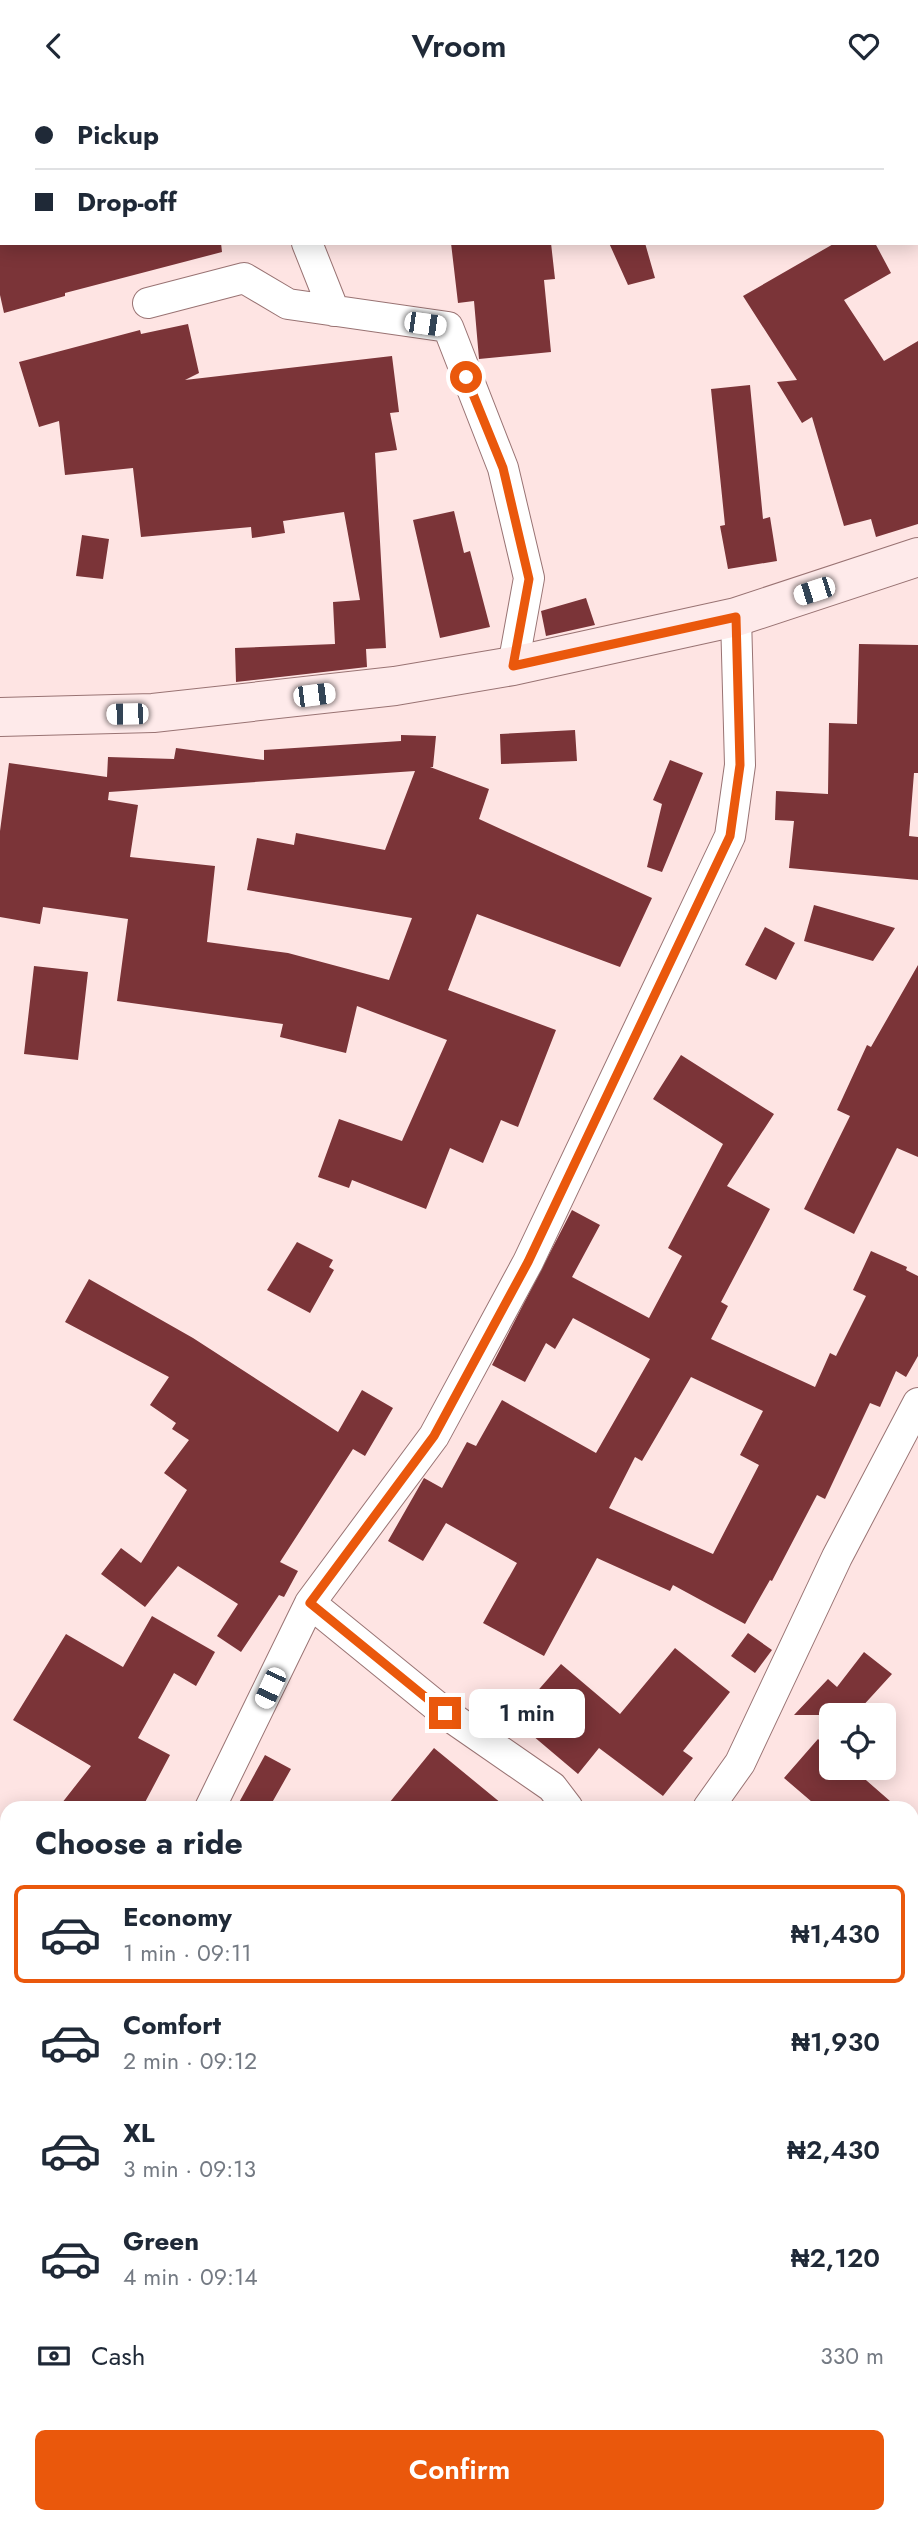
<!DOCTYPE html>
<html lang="en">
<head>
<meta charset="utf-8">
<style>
  :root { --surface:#fff; --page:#f6f6f7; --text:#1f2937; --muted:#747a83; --line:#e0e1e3; --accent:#ea580c }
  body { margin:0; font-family:Jost,sans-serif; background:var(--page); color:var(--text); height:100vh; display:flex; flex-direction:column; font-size:26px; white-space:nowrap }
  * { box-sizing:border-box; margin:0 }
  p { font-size:23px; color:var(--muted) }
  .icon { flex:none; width:38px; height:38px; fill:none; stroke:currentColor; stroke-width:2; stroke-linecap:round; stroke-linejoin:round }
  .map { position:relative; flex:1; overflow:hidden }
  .side { position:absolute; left:0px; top:1710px; width:919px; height:723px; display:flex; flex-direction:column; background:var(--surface); border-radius:21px 21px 0 0; box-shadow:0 4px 18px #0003 }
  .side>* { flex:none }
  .banner { position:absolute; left:0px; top:0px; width:919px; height:154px; box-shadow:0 4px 18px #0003; display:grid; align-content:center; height:154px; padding:0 35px; background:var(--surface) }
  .controls { position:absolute; left:819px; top:1612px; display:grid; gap:14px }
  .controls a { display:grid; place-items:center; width:77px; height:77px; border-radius:10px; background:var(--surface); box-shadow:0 4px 18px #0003; font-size:35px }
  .end { position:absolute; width:32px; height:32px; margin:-16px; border:9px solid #ea580c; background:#fff; box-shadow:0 0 0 4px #fff }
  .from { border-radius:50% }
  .bubble { position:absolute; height:49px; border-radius:10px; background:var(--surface); box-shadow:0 4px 18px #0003; font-size:23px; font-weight:600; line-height:49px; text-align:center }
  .car { position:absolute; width:21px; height:42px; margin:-21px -10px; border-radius:9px; box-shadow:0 0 5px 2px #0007; background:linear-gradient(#fff 24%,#345 0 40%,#fff 0 76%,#345 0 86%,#fff 0) }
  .banner b { display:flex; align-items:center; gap:24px; height:66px; font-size:26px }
  .banner b+b { border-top:2px solid var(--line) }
  .banner i { width:18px; height:18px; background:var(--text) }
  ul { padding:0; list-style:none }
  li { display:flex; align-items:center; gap:21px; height:98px; margin:0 14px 10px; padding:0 21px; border:4px solid transparent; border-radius:10px }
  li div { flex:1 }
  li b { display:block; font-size:26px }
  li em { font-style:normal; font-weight:600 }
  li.on { border-color:var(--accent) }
  li>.icon { width:63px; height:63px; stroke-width:1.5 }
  h2 { padding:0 35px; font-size:32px; line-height:84px }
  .pay { display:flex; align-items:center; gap:18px; height:77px; padding:0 35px; font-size:26px }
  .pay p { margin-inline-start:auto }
  .button { display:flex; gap:14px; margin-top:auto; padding:14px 35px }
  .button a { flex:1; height:80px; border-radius:10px; background:var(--accent); color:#fff; font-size:28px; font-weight:600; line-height:80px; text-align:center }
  header { display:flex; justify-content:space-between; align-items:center; height:91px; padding:0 35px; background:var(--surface); font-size:32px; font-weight:600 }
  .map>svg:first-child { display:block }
  .building { fill:#7b3438; fill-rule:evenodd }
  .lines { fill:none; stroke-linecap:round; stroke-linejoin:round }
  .minor-casing { stroke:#997373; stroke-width:32 }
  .secondary-casing { stroke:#997373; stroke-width:40 }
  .minor { stroke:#fff; stroke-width:30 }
  .secondary { stroke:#feeaea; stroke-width:38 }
  .route { stroke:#ea580c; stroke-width:9 }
</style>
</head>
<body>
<header><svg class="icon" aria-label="back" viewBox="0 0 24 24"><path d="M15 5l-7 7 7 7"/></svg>Vroom<svg class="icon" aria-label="heart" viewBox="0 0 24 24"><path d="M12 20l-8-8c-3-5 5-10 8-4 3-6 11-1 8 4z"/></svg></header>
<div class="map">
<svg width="918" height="2431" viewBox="0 0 918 2431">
  <rect width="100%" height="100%" fill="#fee4e3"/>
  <path class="building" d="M 0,152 L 221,152 L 222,161 L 65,202 L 65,205 L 4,222 L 0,204 Z
    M 451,152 L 551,152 L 555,188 L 544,189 L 551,261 L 479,268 L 474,210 L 458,212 Z
    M 609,152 L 645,152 L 655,187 L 628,194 Z
    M 835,152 L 875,152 L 891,182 L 844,209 L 884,270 L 918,250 L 918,433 L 876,446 L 871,428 L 844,435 L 812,326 L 802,332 L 777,291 L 797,289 L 743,205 Z
    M 188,233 L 199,282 L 185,289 L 392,265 L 399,321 L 390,322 L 397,359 L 375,362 L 386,557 L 366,558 L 367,576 L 236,591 L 235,557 L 335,553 L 333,511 L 360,509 L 344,421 L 283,430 L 285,442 L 252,447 L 251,436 L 141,446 L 133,377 L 65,384 L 59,330 L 39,336 L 19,271 L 140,239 L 141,243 Z
    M 750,294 L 763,428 L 770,426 L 777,470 L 728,478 L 720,435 L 725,434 L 711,298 Z
    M 454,420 L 464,462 L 470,460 L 490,536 L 440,547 L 413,429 Z
    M 82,444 L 109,448 L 103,488 L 76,485 Z
    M 586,507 L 595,534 L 546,545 L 541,520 Z
    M 859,553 L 918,554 L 918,682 L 914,682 L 909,745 L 918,746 L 918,789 L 789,777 L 794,730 L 775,729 L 776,700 L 828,703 L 829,632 L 857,633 Z
    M 575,639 L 577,670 L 501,673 L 500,643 Z
    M 401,644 L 436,645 L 433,676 L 430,676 L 489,698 L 479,728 L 652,807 L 620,876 L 477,823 L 448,899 L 556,939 L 518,1036 L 501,1029 L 483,1072 L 450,1057 L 426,1118 L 352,1089 L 349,1097 L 318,1086 L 339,1028 L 402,1050 L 447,949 L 357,915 L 346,962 L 280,946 L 283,933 L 117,910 L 128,828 L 43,816 L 40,833 L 0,826 L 0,740 L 9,672 L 107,686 L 108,666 L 174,668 L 176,657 L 264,669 L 264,659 L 401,650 ZM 415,680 L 385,759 L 296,742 L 294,754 L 257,747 L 247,799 L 412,827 L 389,889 L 288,862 L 207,851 L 215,775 L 130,766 L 138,714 L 108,709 L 109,701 Z
    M 670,669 L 703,682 L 662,781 L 647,776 L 662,713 L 653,709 Z
    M 814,814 L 895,837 L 873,870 L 804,850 Z
    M 765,836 L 795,852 L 776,889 L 745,874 Z
    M 918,874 L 918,1066 L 897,1057 L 854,1143 L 804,1118 L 850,1025 L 837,1019 L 867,954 L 871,956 Z
    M 34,875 L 88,881 L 78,969 L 24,963 Z
    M 681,964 L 774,1023 L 727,1095 L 770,1118 L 721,1211 L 728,1215 L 711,1248 L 815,1296 L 830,1262 L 836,1265 L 866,1205 L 853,1199 L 871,1160 L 907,1176 L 906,1179 L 918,1185 L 918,1265 L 906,1286 L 896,1280 L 880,1316 L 870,1312 L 825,1408 L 817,1404 L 772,1490 L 770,1489 L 745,1533 L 673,1494 L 670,1500 L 597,1467 L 544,1565 L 483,1532 L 517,1472 L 446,1432 L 423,1470 L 388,1450 L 424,1387 L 442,1397 L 467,1351 L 476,1355 L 502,1309 L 596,1362 L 650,1268 L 573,1227 L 555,1258 L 546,1252 L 525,1291 L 492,1274 L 572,1119 L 600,1134 L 572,1186 L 649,1227 L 682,1165 L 668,1157 L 723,1053 L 653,1008 ZM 691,1286 L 763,1320 L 740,1364 L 759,1374 L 713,1463 L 609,1417 L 635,1366 L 642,1370 Z
    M 297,1151 L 333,1169 L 329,1176 L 334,1179 L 310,1222 L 267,1199 Z
    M 89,1188 L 193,1247 L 338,1341 L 362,1299 L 393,1317 L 365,1365 L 353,1358 L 280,1471 L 298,1480 L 284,1506 L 279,1504 L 241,1561 L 217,1545 L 238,1513 L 178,1475 L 145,1516 L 101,1483 L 121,1457 L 141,1472 L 187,1399 L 164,1382 L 189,1349 L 172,1338 L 176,1332 L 150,1314 L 169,1286 L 65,1231 Z
    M 152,1525 L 215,1561 L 196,1595 L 174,1582 L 138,1647 L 170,1664 L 142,1717 L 58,1717 L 91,1675 L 13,1629 L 66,1543 L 123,1576 Z
    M 748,1542 L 772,1559 L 755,1582 L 731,1565 Z
    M 675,1557 L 730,1601 L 683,1660 L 693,1667 L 663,1705 L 599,1657 L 578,1683 L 513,1628 L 561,1573 L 620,1623 Z
    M 864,1561 L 892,1583 L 860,1618 L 868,1624 L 794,1624 L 828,1588 L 837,1596 Z
    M 818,1648 L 831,1660 L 831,1676 L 851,1676 L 898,1717 L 819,1717 L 784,1687 Z
    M 434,1657 L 507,1717 L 385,1717 Z
    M 265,1664 L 291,1678 L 269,1717 L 236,1717 Z"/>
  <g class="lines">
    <g class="minor-casing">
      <path id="minor" d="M 307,152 L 334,220
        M 148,212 L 244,187 L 288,213 L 448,236 L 503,377 L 529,487 L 513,575
        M 310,1512 L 445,1622 L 552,1696 L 568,1717
        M 210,1717 L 310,1512 L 434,1345 L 528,1171 L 730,745 L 740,674 L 736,526
        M 708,1717 L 740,1672 L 837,1466 L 918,1312
        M 912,1924 L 918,1928
        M 0,2152 L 7,2131
        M 912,2212 L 918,2202
        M 796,2431 L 798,2426"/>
    </g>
    <g class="secondary-casing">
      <path id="secondary" d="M 0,626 L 153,622 L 395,595 L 513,575 L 736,526 L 918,466"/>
    </g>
    <use href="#minor" class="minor"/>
    <use href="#secondary" class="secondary"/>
  </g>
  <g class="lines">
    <path class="route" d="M 445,1622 L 310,1512 L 434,1345 L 528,1171 L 730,745 L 740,674 L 736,526 L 513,575 L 529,488 L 503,377 L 466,286"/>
  </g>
</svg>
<div class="controls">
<a><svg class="icon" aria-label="locate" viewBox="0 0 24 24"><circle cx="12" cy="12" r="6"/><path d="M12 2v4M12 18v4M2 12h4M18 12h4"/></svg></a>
</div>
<i class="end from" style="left:466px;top:286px"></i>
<i class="end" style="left:445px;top:1622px"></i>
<div class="bubble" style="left:469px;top:1598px;width:116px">1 min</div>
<i class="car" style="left:425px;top:233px;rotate:98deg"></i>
<i class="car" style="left:814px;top:500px;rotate:252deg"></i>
<i class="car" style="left:314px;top:604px;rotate:83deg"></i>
<i class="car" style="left:127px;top:623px;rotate:269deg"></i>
<i class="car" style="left:270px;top:1597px;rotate:205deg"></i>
<div class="banner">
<b><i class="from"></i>Pickup</b>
<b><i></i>Drop-off</b>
</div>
<section class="side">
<h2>Choose a ride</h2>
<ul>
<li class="on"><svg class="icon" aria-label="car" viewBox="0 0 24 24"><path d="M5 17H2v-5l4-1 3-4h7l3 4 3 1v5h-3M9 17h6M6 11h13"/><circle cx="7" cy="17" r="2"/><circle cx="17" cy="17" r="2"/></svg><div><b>Economy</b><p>1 min · 09:11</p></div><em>₦1,430</em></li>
<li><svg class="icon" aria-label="car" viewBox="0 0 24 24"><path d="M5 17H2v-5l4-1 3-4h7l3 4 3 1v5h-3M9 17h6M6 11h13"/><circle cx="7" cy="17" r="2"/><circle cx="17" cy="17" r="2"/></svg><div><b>Comfort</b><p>2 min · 09:12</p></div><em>₦1,930</em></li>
<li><svg class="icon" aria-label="car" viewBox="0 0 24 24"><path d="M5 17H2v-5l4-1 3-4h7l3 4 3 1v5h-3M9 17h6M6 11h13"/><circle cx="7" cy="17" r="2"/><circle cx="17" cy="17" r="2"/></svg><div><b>XL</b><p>3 min · 09:13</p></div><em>₦2,430</em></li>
<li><svg class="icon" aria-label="car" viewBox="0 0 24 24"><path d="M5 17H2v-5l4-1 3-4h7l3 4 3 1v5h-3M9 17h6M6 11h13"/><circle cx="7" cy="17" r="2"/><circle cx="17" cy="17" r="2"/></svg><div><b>Green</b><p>4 min · 09:14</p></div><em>₦2,120</em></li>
</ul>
<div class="pay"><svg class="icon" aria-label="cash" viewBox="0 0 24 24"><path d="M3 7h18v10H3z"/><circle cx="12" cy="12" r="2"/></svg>Cash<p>330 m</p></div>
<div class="button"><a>Confirm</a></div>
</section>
</div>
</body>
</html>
